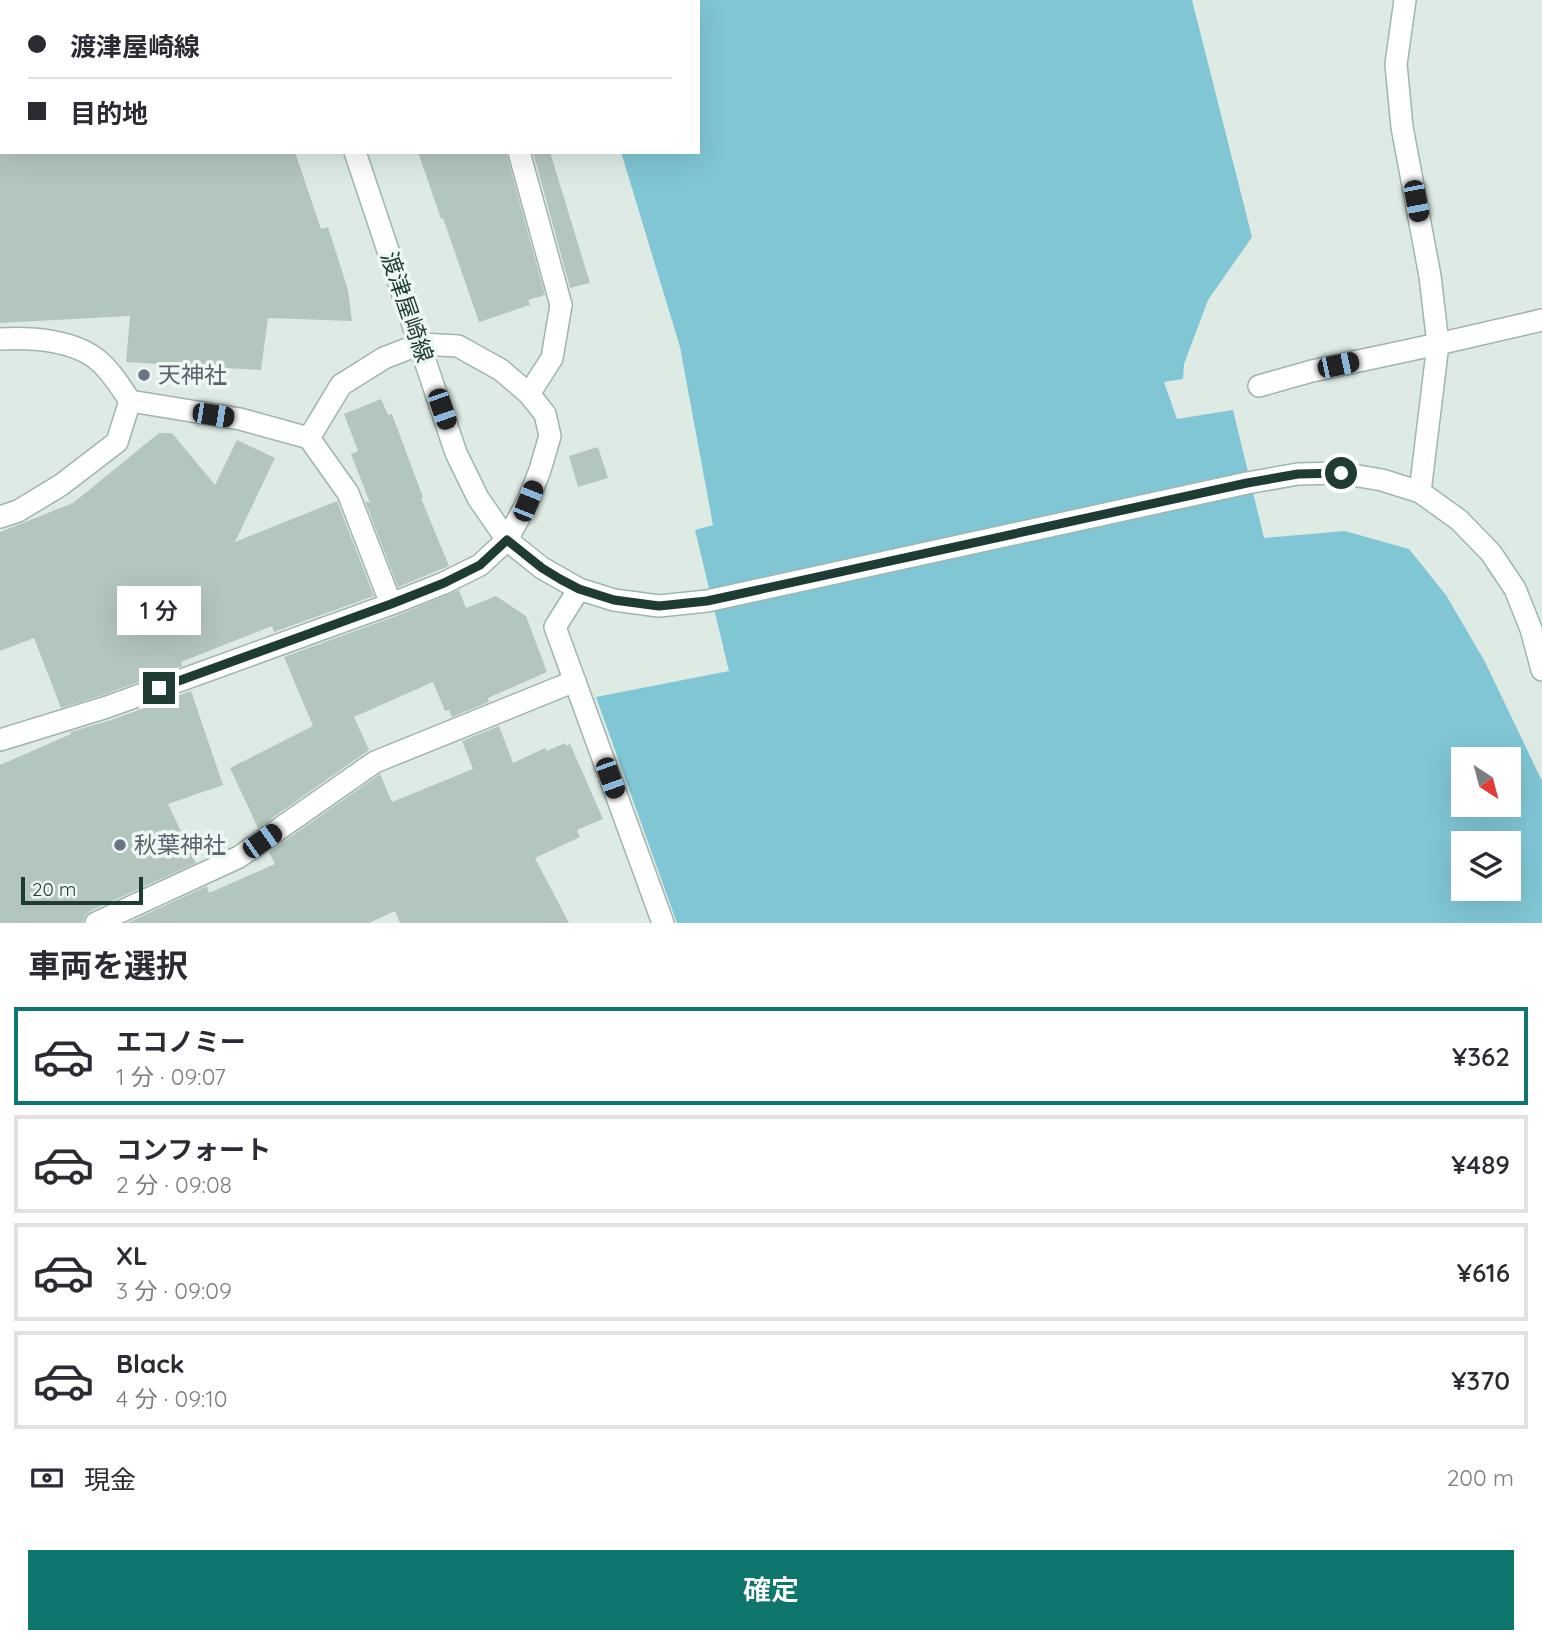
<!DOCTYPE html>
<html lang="ja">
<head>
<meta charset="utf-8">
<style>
  :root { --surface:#fff; --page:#f7f7f7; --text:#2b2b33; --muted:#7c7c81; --line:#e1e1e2; --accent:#0f766e }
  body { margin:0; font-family:Quicksand,"Noto Sans JP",sans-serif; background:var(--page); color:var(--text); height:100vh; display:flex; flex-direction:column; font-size:26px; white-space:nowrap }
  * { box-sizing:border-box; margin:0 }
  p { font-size:23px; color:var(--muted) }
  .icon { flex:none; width:38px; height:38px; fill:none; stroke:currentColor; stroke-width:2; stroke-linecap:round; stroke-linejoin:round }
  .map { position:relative; height:923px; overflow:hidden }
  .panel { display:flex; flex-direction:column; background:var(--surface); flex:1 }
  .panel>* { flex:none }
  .banner { position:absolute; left:0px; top:0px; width:700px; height:154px; box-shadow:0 7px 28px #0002; display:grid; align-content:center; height:154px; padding:0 28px; background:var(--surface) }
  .needle { width:46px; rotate:144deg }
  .tools { position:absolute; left:1451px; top:747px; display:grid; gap:14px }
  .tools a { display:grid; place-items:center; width:70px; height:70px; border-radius:0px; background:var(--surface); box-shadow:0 7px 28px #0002; font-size:35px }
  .scale { position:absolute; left:21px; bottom:18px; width:122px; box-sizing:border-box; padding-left:7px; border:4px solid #1e3c34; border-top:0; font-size:19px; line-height:24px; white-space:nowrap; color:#1e3c34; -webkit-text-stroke:5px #eef7f3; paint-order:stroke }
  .end { position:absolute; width:32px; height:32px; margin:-16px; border:9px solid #1e3c34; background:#fff; box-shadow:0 0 0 4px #fff }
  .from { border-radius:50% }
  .bubble { position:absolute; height:49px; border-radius:0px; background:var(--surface); box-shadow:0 7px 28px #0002; font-size:23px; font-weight:600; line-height:49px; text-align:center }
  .car { position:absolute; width:21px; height:42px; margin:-21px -10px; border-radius:9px; box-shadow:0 0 5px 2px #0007; background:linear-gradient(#222 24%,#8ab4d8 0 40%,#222 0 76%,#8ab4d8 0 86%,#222 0) }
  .banner b { display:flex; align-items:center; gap:24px; height:66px; font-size:26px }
  .banner b+b { border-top:2px solid var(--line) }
  .banner i { width:18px; height:18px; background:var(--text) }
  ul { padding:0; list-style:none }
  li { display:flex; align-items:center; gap:21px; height:98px; margin:0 14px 10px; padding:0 14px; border:4px solid var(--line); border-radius:0px }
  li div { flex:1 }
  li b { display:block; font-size:26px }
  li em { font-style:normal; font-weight:600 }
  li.on { border-color:var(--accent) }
  li>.icon { width:63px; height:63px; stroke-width:1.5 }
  h2 { padding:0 28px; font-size:32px; line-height:84px }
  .pay { display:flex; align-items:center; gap:18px; height:77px; padding:0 28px; font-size:26px }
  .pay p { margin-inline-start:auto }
  .cta { display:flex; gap:14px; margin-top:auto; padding:14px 28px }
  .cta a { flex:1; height:80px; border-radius:0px; background:var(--accent); color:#fff; font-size:28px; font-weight:600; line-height:80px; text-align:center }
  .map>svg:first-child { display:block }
  .water { fill:#80c6d5; fill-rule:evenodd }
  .building { fill:#b3c6be }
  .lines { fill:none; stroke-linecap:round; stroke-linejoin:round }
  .lane-casing { stroke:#a1b3ac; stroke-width:24 }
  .street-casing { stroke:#a1b3ac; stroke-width:24 }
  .secondary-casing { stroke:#9cb7ae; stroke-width:24 }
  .lane { stroke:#fff; stroke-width:21 }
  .street { stroke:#fff; stroke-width:21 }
  .secondary { stroke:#fff; stroke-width:21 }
  .route { stroke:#1e3c34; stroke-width:9 }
  .worship-dot { fill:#6b7280; stroke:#eef7f3; stroke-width:2.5 }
  .labels { text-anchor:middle; stroke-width:7; stroke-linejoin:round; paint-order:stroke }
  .street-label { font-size:23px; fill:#1e3c34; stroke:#eef7f3 }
  .worship-label { font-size:23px; fill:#5b616d; stroke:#eef7f3; text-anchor:start }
</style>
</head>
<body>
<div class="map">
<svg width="1542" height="923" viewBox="0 0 1542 923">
  <rect width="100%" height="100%" fill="#deebe5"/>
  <path class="water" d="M 575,0 L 1192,0 L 1252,237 L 1208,300 L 1184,364 L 1183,379 L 1164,382 L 1177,419 L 1233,410 L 1264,538 L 1345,531 L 1409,549 L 1446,595 L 1485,662 L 1542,781 L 1542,923 L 677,923 L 596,697 L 729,671 L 695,530 L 713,525 L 680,347 L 621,152 L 698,152 L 698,2 L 575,2 ZM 1463,760 L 1508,760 L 1508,805 L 1463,805 ZM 1463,844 L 1508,844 L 1508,889 L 1463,889 Z"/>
  <path class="building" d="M 0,152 L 295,152 L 321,229 L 328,227 L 348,290 L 352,321 L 268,318 L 261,370 L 126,362 L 130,316 L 0,323 Z
    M 418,152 L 506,152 L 545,295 L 528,300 L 530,305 L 479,322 L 443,218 L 441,219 Z
    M 533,152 L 550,152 L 590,283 L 570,288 Z
    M 381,399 L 388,415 L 392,414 L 423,497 L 421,498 L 449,566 L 398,587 L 365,501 L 370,503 L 351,454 L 358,451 L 344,414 Z
    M 159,433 L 172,433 L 215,485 L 237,440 L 275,458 L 235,542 L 337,501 L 374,596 L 274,632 L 272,626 L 181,662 L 182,666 L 103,695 L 61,708 L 34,638 L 0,651 L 0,532 L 73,503 Z
    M 598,447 L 608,478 L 578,487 L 569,456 Z
    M 459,590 L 466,608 L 496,596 L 526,616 L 547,672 L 488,698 L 489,702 L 452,717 L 449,710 L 445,711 L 433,682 L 354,717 L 369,750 L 258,828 L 230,768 L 313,726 L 284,657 L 396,616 Z
    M 191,691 L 223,785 L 168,804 L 196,863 L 90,911 L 85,916 L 83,923 L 0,923 L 0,765 L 71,734 L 70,732 L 111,720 Z
    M 499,726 L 513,763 L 545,748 L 547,751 L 565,743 L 566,746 L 570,744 L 603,819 L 577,830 L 580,837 L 535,858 L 569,923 L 400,923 L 395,911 L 369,923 L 127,923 L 207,886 L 209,893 L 275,864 L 269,852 L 380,774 L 392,802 L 473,769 L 462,741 Z"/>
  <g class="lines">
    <g class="lane-casing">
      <path id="lane" d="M 420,344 L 458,346 L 501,370 L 529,394 L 545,414 L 550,436 L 540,470 L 528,501 L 507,540
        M 529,394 L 552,358 L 561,305"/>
    </g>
    <g class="street-casing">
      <path id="street" d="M 477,0 L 477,2
        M 0,120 L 2,120
        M 519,152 L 561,305
        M 0,339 C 31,337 76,340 100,362 C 112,373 121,387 130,401 L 240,419 L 309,438 L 348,493 L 391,604
        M 1259,386 L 1312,371 L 1438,344 L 1542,320
        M 309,438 L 341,385 L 384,358 L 420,344
        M 0,517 L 18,511 L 61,485 L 117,442 L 130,401
        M 579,589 L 555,627 L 663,923
        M 0,740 L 107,707 L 391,604 L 444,583 L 480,565 L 507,540
        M 96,923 L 239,857 L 375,762 L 575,681"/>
    </g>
    <g class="secondary-casing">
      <path id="secondary" d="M 304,0 L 305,2
        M 1405,0 L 1396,64 L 1402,127 L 1430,276 L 1438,344 L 1420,492
        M 355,152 L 456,453 L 478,498 L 507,540 L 542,568 L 579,589 L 614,600 L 659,606 L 707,601 L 1247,483 L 1298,474 L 1341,473 L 1382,480 L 1420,492 L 1459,520 L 1491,553 L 1515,589 L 1531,629 L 1542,670"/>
    </g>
    <use href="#lane" class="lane"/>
    <use href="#street" class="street"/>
    <use href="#secondary" class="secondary"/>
  </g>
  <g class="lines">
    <path class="route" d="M 159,688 L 391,604 L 444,583 L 480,565 L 507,540 L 542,568 L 560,579 L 579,589 L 614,600 L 659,606 L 707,601 L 1247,483 L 1298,474 L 1341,473"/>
  </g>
  <g class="worship-dot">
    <circle cx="144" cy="375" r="7"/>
    <circle cx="120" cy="845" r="7"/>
  </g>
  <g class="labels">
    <g class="street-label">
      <text transform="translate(407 307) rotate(71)" y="8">渡津屋崎線</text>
    </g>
    <g class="worship-label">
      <text x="158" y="383">天神社</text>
      <text x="134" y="853">秋葉神社</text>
    </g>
  </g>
</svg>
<div class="tools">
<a><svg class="needle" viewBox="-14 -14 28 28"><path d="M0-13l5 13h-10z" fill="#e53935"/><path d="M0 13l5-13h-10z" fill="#7c7c81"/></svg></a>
<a><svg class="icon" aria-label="layers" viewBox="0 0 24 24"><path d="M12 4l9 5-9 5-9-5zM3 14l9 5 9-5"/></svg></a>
</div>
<div class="scale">20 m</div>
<i class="end from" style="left:1341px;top:473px"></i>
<i class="end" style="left:159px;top:688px"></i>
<div class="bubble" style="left:117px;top:586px;width:84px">1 分</div>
<i class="car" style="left:1416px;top:201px;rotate:169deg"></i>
<i class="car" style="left:1338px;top:365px;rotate:78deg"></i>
<i class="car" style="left:442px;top:409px;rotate:161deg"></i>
<i class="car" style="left:213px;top:415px;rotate:99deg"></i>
<i class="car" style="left:528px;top:501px;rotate:22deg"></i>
<i class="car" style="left:610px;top:778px;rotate:160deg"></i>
<i class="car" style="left:262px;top:841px;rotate:55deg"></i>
<div class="banner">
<b><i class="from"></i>渡津屋崎線</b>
<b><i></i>目的地</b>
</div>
</div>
<section class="panel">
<h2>車両を選択</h2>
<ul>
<li class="on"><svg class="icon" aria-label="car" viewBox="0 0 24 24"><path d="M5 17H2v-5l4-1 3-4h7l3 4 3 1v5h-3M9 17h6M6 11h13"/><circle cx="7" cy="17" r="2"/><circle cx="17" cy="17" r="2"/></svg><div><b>エコノミー</b><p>1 分 · 09:07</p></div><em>¥362</em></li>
<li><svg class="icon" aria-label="car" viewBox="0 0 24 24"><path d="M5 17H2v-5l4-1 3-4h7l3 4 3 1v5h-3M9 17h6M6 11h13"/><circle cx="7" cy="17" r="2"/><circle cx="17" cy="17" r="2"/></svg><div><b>コンフォート</b><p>2 分 · 09:08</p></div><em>¥489</em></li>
<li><svg class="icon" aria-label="car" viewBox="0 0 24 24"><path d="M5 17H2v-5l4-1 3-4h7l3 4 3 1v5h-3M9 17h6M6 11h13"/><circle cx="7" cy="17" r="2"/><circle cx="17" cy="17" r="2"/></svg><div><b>XL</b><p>3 分 · 09:09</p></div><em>¥616</em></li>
<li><svg class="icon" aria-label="car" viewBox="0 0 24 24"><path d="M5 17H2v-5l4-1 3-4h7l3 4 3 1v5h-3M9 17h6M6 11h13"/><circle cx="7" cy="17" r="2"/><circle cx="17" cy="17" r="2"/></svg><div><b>Black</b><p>4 分 · 09:10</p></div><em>¥370</em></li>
</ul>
<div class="pay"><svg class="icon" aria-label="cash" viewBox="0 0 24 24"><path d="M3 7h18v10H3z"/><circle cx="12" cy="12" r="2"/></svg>現金<p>200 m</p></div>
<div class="cta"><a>確定</a></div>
</section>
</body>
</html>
